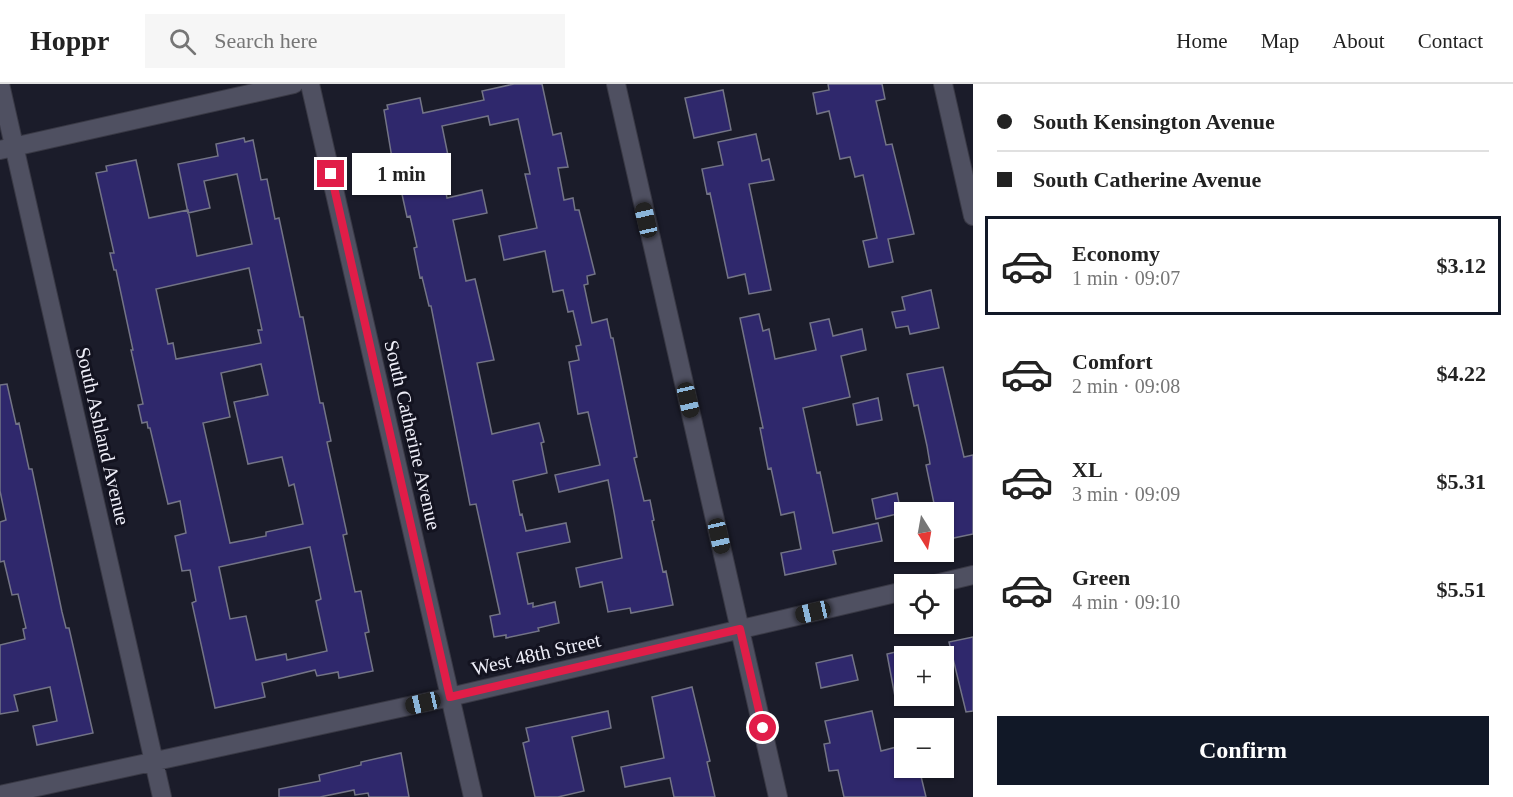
<!DOCTYPE html>
<html lang="en">
<head>
<meta charset="utf-8">
<style>
  :root { --surface:#fff; --page:#f6f6f6; --text:#222; --muted:#767676; --line:#e0e0e0; --accent:#111827 }
  body { margin:0; font-family:Georgia,serif; background:var(--page); color:var(--text); height:100vh; display:flex; flex-direction:column; font-size:22px; white-space:nowrap }
  * { box-sizing:border-box; margin:0 }
  p { font-size:20px; color:var(--muted) }
  .icon { flex:none; width:33px; height:33px; fill:none; stroke:currentColor; stroke-width:2; stroke-linecap:round; stroke-linejoin:round }
  .map { position:relative; flex:1; overflow:hidden }
  .side { display:flex; flex-direction:column; background:var(--surface); width:540px }
  .side>* { flex:none }
  .top-card { display:grid; align-content:center; height:132px; padding:0 24px; background:var(--surface) }
  .needle { width:39px; rotate:169deg }
  .fabs { position:absolute; left:894px; top:418px; display:grid; gap:12px }
  .fabs a { display:grid; place-items:center; width:60px; height:60px; border-radius:0px; background:var(--surface); box-shadow:0 2px 4px #0004; font-size:30px }
  .end { position:absolute; width:27px; height:27px; margin:-14px; border:8px solid #e11d48; background:#fff; box-shadow:0 0 0 3px #fff }
  .from { border-radius:50% }
  .bubble { position:absolute; height:42px; border-radius:0px; background:var(--surface); box-shadow:0 2px 4px #0004; font-size:20px; font-weight:800; line-height:42px; text-align:center }
  .car { position:absolute; width:18px; height:36px; margin:-18px -9px; border-radius:8px; box-shadow:0 0 4px 2px #0007; background:linear-gradient(#222 24%,#8ab4d8 0 40%,#222 0 76%,#8ab4d8 0 86%,#222 0) }
  .top-card b { display:flex; align-items:center; gap:21px; height:57px; font-size:22px }
  .top-card b+b { border-top:2px solid var(--line) }
  .top-card i { width:15px; height:15px; background:var(--text) }
  ul { padding:0; list-style:none }
  li { display:flex; align-items:center; gap:18px; height:99px; margin:0 12px 9px; padding:0 12px; border:3px solid transparent; border-radius:0px }
  li div { flex:1 }
  li b { display:block; font-size:22px }
  li em { font-style:normal; font-weight:800 }
  li.selected { border-color:var(--accent) }
  li>.icon { width:54px; height:54px; stroke-width:1.5 }
  .action { display:flex; gap:12px; margin-top:auto; padding:12px 24px }
  .action a { flex:1; height:69px; border-radius:0px; background:var(--accent); color:#fff; font-size:24px; font-weight:800; line-height:69px; text-align:center }
  header { display:flex; align-items:center; gap:36px; box-sizing:border-box; height:84px; padding:0 30px; background:var(--surface); border-bottom:2px solid var(--line) }
  header strong { font-size:28px }
  nav { display:flex; gap:33px; margin-inline-start:auto; font-size:21px }
  .search { width:420px; height:54px; background:var(--page); display:flex; align-items:center; gap:15px; box-sizing:border-box; padding:0 21px; border-radius:0px; color:var(--muted); font-size:22px }
  main { display:flex; flex:1; min-height:0 }
  .map>svg:first-child { display:block }
  .building { fill:#2f286c; stroke:#737486; stroke-width:1.5; fill-rule:evenodd }
  .lines { fill:none; stroke-linecap:round; stroke-linejoin:round }
  .minor-casing { stroke:#393945; stroke-width:20 }
  .minor { stroke:#4f5061; stroke-width:18 }
  .route { stroke:#e11d48; stroke-width:8 }
  .labels { text-anchor:middle; stroke-width:6; stroke-linejoin:round; paint-order:stroke }
  .street-label { font-size:20px; fill:#eeeef8; stroke:#131320 }
</style>
</head>
<body>
<header>
<strong>Hoppr</strong>
<div class="search"><svg class="icon" aria-label="search" viewBox="0 0 24 24"><circle cx="10" cy="10" r="6"/><path d="M15 15l6 6"/></svg>Search here</div>
<nav><a>Home</a><a>Map</a><a>About</a><a>Contact</a></nav>
</header>
<main>
<div class="map">
<svg width="973" height="713" viewBox="0 0 973 713">
  <rect width="100%" height="100%" fill="#1b1c2a"/>
  <path class="building" d="M 514,0 L 542,0 L 553,51 L 561,49 L 568,83 L 558,84 L 564,116 L 573,114 L 575,126 L 579,126 L 595,190 L 587,192 L 588,200 L 584,201 L 592,239 L 607,235 L 611,254 L 613,254 L 637,373 L 634,374 L 644,417 L 650,416 L 654,436 L 652,437 L 663,488 L 666,487 L 673,521 L 631,529 L 630,524 L 608,528 L 602,498 L 580,503 L 576,484 L 622,474 L 614,428 L 608,396 L 559,408 L 555,391 L 600,381 L 588,328 L 578,330 L 569,278 L 579,276 L 576,262 L 581,261 L 573,227 L 568,228 L 563,206 L 553,208 L 545,167 L 504,176 L 499,152 L 537,144 L 525,90 L 530,90 L 518,35 L 490,41 L 488,32 L 442,42 L 450,81 L 441,82 L 447,114 L 482,106 L 487,129 L 453,136 L 466,197 L 475,195 L 494,276 L 477,279 L 492,350 L 539,339 L 544,358 L 541,359 L 547,389 L 513,397 L 520,431 L 522,430 L 526,447 L 566,439 L 570,458 L 517,469 L 528,520 L 533,519 L 533,523 L 555,518 L 559,539 L 538,544 L 539,547 L 506,554 L 506,551 L 494,553 L 490,532 L 500,530 L 476,420 L 470,421 L 431,222 L 429,222 L 422,193 L 420,194 L 414,164 L 417,163 L 410,132 L 407,133 L 398,92 L 395,92 L 384,26 L 388,25 L 387,21 L 420,14 L 423,29 L 484,16 L 482,7 Z
    M 828,0 L 882,0 L 885,15 L 876,17 L 886,61 L 892,60 L 914,150 L 888,155 L 893,178 L 869,183 L 863,157 L 877,154 L 863,91 L 855,93 L 850,73 L 840,75 L 829,27 L 817,30 L 813,9 L 829,6 Z
    M 723,6 L 731,46 L 694,54 L 685,14 Z
    M 756,50 L 762,77 L 769,75 L 774,96 L 749,100 L 771,206 L 749,210 L 745,190 L 728,194 L 710,109 L 707,110 L 702,85 L 723,81 L 718,58 Z
    M 244,54 L 245,58 L 253,56 L 261,96 L 267,95 L 275,135 L 279,134 L 300,233 L 303,233 L 320,319 L 323,319 L 331,357 L 327,358 L 347,450 L 343,451 L 355,508 L 361,507 L 369,548 L 365,549 L 373,587 L 339,594 L 338,588 L 317,592 L 315,586 L 262,599 L 265,613 L 215,624 L 192,519 L 196,517 L 190,486 L 182,487 L 175,452 L 186,449 L 180,417 L 168,420 L 150,344 L 148,344 L 147,338 L 142,339 L 138,321 L 143,320 L 131,266 L 133,266 L 116,186 L 114,186 L 110,169 L 114,169 L 96,89 L 107,87 L 106,82 L 136,76 L 149,134 L 188,126 L 197,172 L 252,160 L 237,90 L 204,97 L 210,124 L 188,129 L 178,80 L 218,72 L 216,60 ZM 249,184 L 262,246 L 258,246 L 261,259 L 176,275 L 173,259 L 168,260 L 156,205 ZM 261,280 L 268,311 L 234,318 L 248,380 L 282,373 L 289,402 L 294,400 L 303,440 L 266,448 L 266,452 L 230,459 L 203,339 L 230,333 L 221,289 ZM 310,463 L 321,515 L 316,517 L 327,567 L 287,576 L 286,570 L 256,576 L 246,532 L 230,535 L 219,483 Z
    M 931,206 L 939,244 L 910,250 L 908,242 L 896,244 L 892,228 L 905,226 L 902,213 Z
    M 759,230 L 763,247 L 769,245 L 775,275 L 816,266 L 810,239 L 829,235 L 833,252 L 862,245 L 866,266 L 841,272 L 850,313 L 803,324 L 817,389 L 820,388 L 833,449 L 878,439 L 882,457 L 833,467 L 836,480 L 785,491 L 781,469 L 801,465 L 794,428 L 781,431 L 771,384 L 768,385 L 760,344 L 763,344 L 740,234 Z
    M 943,283 L 964,373 L 973,371 L 973,450 L 944,456 L 944,429 L 936,429 L 926,381 L 930,380 L 927,362 L 918,321 L 914,322 L 907,290 Z
    M 7,300 L 16,340 L 19,339 L 29,385 L 32,385 L 62,528 L 66,544 L 69,544 L 93,649 L 37,661 L 33,642 L 57,637 L 50,603 L 14,611 L 18,627 L 0,630 L 0,561 L 25,555 L 23,545 L 26,544 L 18,510 L 12,511 L 4,477 L 0,478 L 0,438 L 6,436 L 0,407 L 0,301 Z
    M 878,314 L 882,336 L 857,341 L 853,320 Z
    M 897,409 L 901,429 L 876,435 L 872,415 Z
    M 973,553 L 973,627 L 966,628 L 949,558 Z
    M 904,566 L 904,617 L 896,618 L 887,570 Z
    M 852,571 L 858,596 L 821,604 L 816,579 Z
    M 692,603 L 710,677 L 707,678 L 715,713 L 674,713 L 670,694 L 625,703 L 621,683 L 664,674 L 652,613 Z
    M 608,627 L 611,644 L 572,653 L 584,707 L 558,713 L 535,713 L 523,659 L 529,657 L 526,644 Z
    M 872,627 L 881,667 L 904,661 L 904,684 L 919,684 L 926,713 L 844,713 L 838,686 L 829,687 L 824,660 L 830,659 L 825,637 Z
    M 401,669 L 409,713 L 369,713 L 368,709 L 355,711 L 354,706 L 320,713 L 279,713 L 279,705 L 320,697 L 319,691 L 361,681 L 361,678 Z"/>
  <g class="lines">
    <g class="minor-casing">
      <path id="minor" d="M 0,0 L 162,713
        M 310,0 L 473,713
        M 616,0 L 778,713
        M 943,0 L 973,132
        M 0,66 L 294,0
        M 931,501 L 973,491
        M 0,711 L 450,613 L 904,507"/>
    </g>
    <use href="#minor" class="minor"/>
  </g>
  <g class="lines">
    <path class="route" d="M 331,90 L 450,613 L 740,545 L 763,644"/>
  </g>
  <g class="labels">
    <g class="street-label">
      <text transform="translate(413 351) rotate(77)" y="7">South Catherine Avenue</text>
      <text transform="translate(103 352) rotate(77)" y="7">South Ashland Avenue</text>
      <text transform="translate(536 570) rotate(-13)" y="7">West 48th Street</text>
    </g>
  </g>
</svg>
<div class="fabs">
<a><svg class="needle" viewBox="-14 -14 28 28"><path d="M0-13l5 13h-10z" fill="#e53935"/><path d="M0 13l5-13h-10z" fill="#767676"/></svg></a>
<a><svg class="icon" aria-label="locate" viewBox="0 0 24 24"><circle cx="12" cy="12" r="6"/><path d="M12 2v4M12 18v4M2 12h4M18 12h4"/></svg></a>
<a>+</a>
<a>−</a>
</div>
<i class="end from" style="left:763px;top:644px"></i>
<i class="end" style="left:331px;top:90px"></i>
<div class="bubble" style="left:352px;top:69px;width:99px">1 min</div>
<i class="car" style="left:646px;top:136px;rotate:347deg"></i>
<i class="car" style="left:688px;top:316px;rotate:167deg"></i>
<i class="car" style="left:719px;top:452px;rotate:167deg"></i>
<i class="car" style="left:813px;top:528px;rotate:257deg"></i>
<i class="car" style="left:423px;top:619px;rotate:257deg"></i>
</div>
<section class="side">
<div class="top-card">
<b><i class="from"></i>South Kensington Avenue</b>
<b><i></i>South Catherine Avenue</b>
</div>
<ul>
<li class="selected"><svg class="icon" aria-label="car" viewBox="0 0 24 24"><path d="M5 17H2v-5l4-1 3-4h7l3 4 3 1v5h-3M9 17h6M6 11h13"/><circle cx="7" cy="17" r="2"/><circle cx="17" cy="17" r="2"/></svg><div><b>Economy</b><p>1 min · 09:07</p></div><em>$3.12</em></li>
<li><svg class="icon" aria-label="car" viewBox="0 0 24 24"><path d="M5 17H2v-5l4-1 3-4h7l3 4 3 1v5h-3M9 17h6M6 11h13"/><circle cx="7" cy="17" r="2"/><circle cx="17" cy="17" r="2"/></svg><div><b>Comfort</b><p>2 min · 09:08</p></div><em>$4.22</em></li>
<li><svg class="icon" aria-label="car" viewBox="0 0 24 24"><path d="M5 17H2v-5l4-1 3-4h7l3 4 3 1v5h-3M9 17h6M6 11h13"/><circle cx="7" cy="17" r="2"/><circle cx="17" cy="17" r="2"/></svg><div><b>XL</b><p>3 min · 09:09</p></div><em>$5.31</em></li>
<li><svg class="icon" aria-label="car" viewBox="0 0 24 24"><path d="M5 17H2v-5l4-1 3-4h7l3 4 3 1v5h-3M9 17h6M6 11h13"/><circle cx="7" cy="17" r="2"/><circle cx="17" cy="17" r="2"/></svg><div><b>Green</b><p>4 min · 09:10</p></div><em>$5.51</em></li>
</ul>
<div class="action"><a>Confirm</a></div>
</section>
</main>
</body>
</html>
